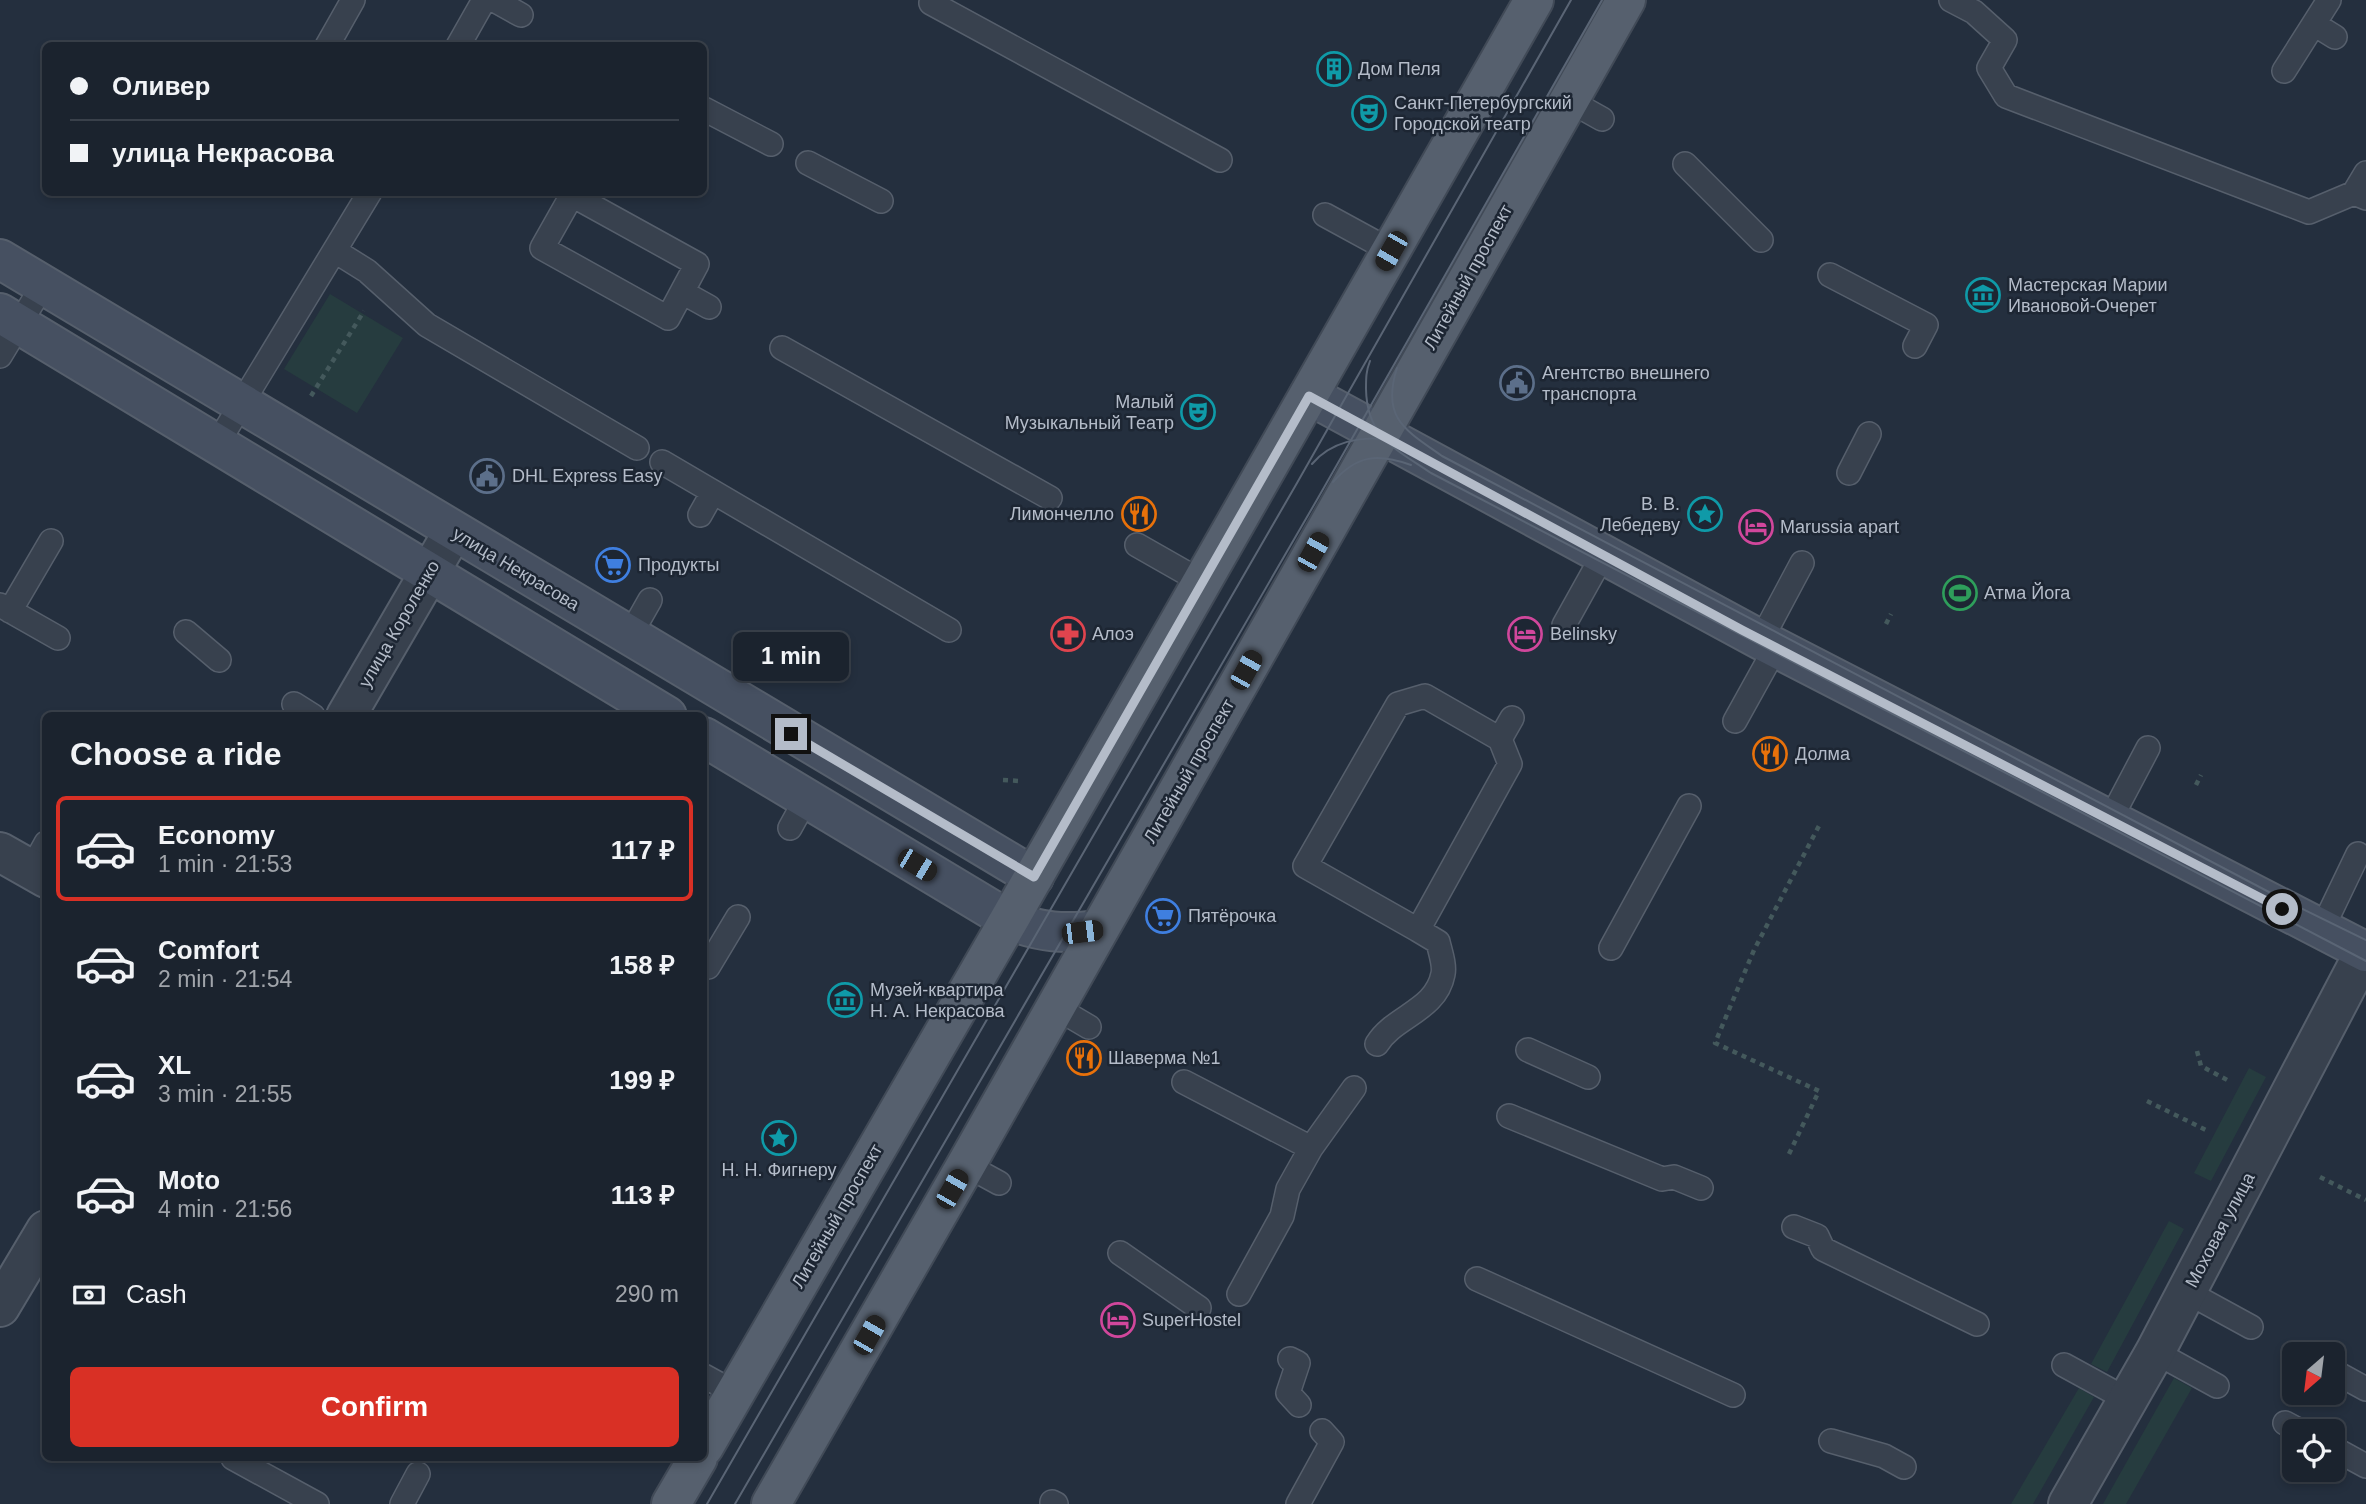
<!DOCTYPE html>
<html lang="en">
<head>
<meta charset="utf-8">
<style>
  :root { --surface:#1b232e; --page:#282f3a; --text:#f1f3f6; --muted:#a0a4aa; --line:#39404a; --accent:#d93025 }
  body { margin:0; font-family:Arial,sans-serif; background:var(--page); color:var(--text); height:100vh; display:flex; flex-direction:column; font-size:26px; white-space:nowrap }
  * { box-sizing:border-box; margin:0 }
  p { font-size:23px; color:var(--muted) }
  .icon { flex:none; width:38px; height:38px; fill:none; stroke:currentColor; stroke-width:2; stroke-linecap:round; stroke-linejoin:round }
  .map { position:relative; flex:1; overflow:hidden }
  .sheet { position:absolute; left:42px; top:712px; width:665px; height:749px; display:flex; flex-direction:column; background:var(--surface); border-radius:10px; box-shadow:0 4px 10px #0003,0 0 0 2px var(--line) }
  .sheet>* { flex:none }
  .top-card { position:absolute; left:42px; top:42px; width:665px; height:154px; border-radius:10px; box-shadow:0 4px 10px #0003,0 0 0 2px var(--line); display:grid; align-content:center; height:154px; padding:0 28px; background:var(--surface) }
  .needle { width:46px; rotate:208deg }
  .fabs { position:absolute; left:2282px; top:1342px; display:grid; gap:14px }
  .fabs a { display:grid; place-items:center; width:63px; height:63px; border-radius:10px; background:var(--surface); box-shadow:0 4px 10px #0003,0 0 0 2px var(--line); font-size:35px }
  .end { position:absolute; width:32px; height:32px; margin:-16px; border:9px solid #b4bcc9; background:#111; box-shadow:0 0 0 4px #111 }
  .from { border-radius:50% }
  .bubble { position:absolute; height:49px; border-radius:10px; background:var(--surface); box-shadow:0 4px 10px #0003,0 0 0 2px var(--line); font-size:23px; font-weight:600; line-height:49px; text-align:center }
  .car { position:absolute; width:21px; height:42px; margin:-21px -10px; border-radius:9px; box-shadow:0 0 5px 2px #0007; background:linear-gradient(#222 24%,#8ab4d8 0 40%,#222 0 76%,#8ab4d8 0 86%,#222 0) }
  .top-card b { display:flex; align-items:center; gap:24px; height:66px; font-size:26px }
  .top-card b+b { border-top:2px solid var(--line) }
  .top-card i { width:18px; height:18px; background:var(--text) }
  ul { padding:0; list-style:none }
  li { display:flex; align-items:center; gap:21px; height:105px; margin:0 14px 10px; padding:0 14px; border:4px solid transparent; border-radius:10px }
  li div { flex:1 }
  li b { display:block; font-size:26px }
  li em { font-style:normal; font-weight:600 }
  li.selected { border-color:var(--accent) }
  li>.icon { width:63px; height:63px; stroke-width:1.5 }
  h2 { padding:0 28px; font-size:32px; line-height:84px }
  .pay { display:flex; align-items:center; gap:18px; height:77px; padding:0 28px; font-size:26px }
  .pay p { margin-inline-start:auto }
  .cta { display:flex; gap:14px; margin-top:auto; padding:14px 28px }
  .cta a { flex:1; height:80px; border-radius:10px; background:var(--accent); color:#fff; font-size:28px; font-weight:600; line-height:80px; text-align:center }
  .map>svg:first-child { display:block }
  .green { fill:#263c3f }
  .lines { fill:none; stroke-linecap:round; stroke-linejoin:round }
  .lane-casing { stroke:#565f6c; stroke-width:26 }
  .street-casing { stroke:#565f6c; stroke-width:42 }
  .secondary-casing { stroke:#565f6c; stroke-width:42 }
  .primary-casing { stroke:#414a57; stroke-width:42 }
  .path { stroke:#44595c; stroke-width:4.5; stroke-dasharray:5 5; stroke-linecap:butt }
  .lane { stroke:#38414e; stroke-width:23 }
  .street { stroke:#38414e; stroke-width:38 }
  .secondary { stroke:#465061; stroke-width:38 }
  .primary { stroke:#56606e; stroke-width:38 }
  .tram { stroke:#5a6575; stroke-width:2 }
  .route { stroke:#b4bcc9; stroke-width:9 }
  .labels { text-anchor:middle; stroke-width:5; stroke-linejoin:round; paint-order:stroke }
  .poi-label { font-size:18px; fill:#b4bcc9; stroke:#1d2633; text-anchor:start }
  .street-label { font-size:18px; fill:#b4bcc9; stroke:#1d2633 }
</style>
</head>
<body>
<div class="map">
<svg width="2366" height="1504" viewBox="0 0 2366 1504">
  <rect width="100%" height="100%" fill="#242f3e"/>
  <path class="green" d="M 330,294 L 403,338 L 357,413 L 284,369 Z
    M 2249,1068 L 2266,1077 L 2211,1181 L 2194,1173 Z
    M 2169,1221 L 2184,1229 L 2107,1372 L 2091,1364 Z
    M 2174,1378 L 2192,1388 L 2126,1504 L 2103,1504 Z
    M 2079,1388 L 2094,1397 L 2033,1504 L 2011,1504 Z"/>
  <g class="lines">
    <g class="lane-casing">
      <path id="lane" d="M 494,0 L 521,15
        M 1951,0 L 1974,12 L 2005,40 L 1989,68 L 2006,96 L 2309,212 L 2354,193 L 2366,198
        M 931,3 L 1220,160
        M 2314,24 L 2335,37
        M 327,46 L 353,0
        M 458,46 L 484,0
        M 2284,71 L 2329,0
        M 1568,100 L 1602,119
        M 704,109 L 771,144
        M 808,163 L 881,201
        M 1685,164 L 1761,240
        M 2354,193 L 2366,173
        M 572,195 L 697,264 L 668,318 L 542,248 Z
        M 1325,215 L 1391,251
        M 335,251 L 367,271 L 427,325 L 637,448
        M 1830,275 L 1926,325 L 1915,346
        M 682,292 L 709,307
        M 782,348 L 1050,498
        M 0,356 L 43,285
        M 217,444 L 370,192
        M 662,462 L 949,630
        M 1849,473 L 1869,434
        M 700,515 L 713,492
        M 1137,545 L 1202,582
        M 0,605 L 58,638
        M 10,611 L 51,541
        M 1564,625 L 1603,555
        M 186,632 L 219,660
        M 629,637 L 650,600
        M 1761,640 L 1802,563
        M 1425,696 L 1500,739 L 1510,764 L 1418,930 L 1305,866 L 1398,704 Z
        M 294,704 L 313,716
        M 1735,721 L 1776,647
        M 1500,739 L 1512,718
        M 2110,820 L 2148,748
        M 790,828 L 806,799
        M 31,870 L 46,843
        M 2322,929 L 2358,854
        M 1611,948 L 1689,806
        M 704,964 L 708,967 L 738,917
        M 1055,1007 L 1089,1027
        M 1377,1044 C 1394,1016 1436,1011 1443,974 C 1445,965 1440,951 1438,942 L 1418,930
        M 1528,1050 L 1588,1077
        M 1184,1082 L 1311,1148
        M 1509,1116 L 1662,1179 L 1674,1177 L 1701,1188
        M 966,1165 L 999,1183
        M 1794,1227 L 1817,1236 L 1823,1249 L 1977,1324
        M 1120,1253 L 1199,1308
        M 1477,1279 L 1733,1395
        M 2187,1292 L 2251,1327
        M 1239,1294 L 1282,1216 L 1288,1189 L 1311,1148 L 1354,1088
        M 2155,1352 L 2217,1386
        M 1290,1359 L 1298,1363 L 1288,1393 L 1299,1405
        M 2064,1365 L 2128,1400
        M 2333,1371 L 2366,1389
        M 704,1376 L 735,1393
        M 2285,1423 L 2302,1432
        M 1831,1441 L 1884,1456 L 1904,1467
        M 2333,1448 L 2366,1466
        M 233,1458 L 317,1504
        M 1052,1502 L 1056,1504
        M 402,1504 L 418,1474
        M 1298,1504 L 1332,1442 L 1322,1431"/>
    </g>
    <g class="street-casing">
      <path id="street" d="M 346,716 L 453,532
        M 0,852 L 46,878
        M 0,1307 L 46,1230
        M 2068,1504 L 2155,1352 L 2365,951"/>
    </g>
    <g class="secondary-casing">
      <path id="secondary" d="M 0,259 L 1034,877
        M 0,313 L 667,716
        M 1309,395 L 1761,640 L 2366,952
        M 704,737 L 1009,920 C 1041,933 1065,934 1098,930"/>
    </g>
    <g class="primary-casing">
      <path id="primary" d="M 704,1447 L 1009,920 L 1534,0
        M 671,1504 L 698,1458
        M 771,1504 L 966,1165 L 1626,0"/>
    </g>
    <path class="path" d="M 311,396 L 364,311
      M 1886,624 L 1891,614
      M 1003,780 L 1020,781
      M 2196,785 L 2201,775
      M 2197,1051 L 2201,1066 L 2231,1082
      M 2147,1101 L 2206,1130
      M 1789,1154 L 1819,1091 L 1715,1043 L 1754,950 L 1821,822
      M 2320,1177 L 2366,1200"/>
    <use href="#lane" class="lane"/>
    <use href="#street" class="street"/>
    <use href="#secondary" class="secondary"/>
    <use href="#primary" class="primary"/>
    <path class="tram" d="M 1370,361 C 1366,371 1366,378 1366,389 C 1367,437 1394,448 1431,473 L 2366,961
      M 1397,368 C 1381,418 1405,430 1442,456 L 2286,901 L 2366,940
      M 1312,464 C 1330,442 1362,435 1388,440
      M 1333,482 C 1357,455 1377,453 1411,465
      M 707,1504 L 1297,483 L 1571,0
      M 735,1504 L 1318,498 L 1602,0"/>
  </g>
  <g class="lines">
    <path class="route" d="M 791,734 L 1034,877 L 1309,396 L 1742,630 L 2282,909"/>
  </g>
  <defs>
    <g id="building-ring" transform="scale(1.75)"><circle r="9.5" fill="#1d2633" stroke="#0f9aa8" stroke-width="1.5"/><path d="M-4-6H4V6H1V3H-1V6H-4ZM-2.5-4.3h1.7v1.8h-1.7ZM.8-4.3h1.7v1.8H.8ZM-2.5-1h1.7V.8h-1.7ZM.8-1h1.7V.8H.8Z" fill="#0f9aa8"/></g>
    <g id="theatre-ring" transform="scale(1.75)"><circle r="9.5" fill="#1d2633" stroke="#0f9aa8" stroke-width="1.5"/><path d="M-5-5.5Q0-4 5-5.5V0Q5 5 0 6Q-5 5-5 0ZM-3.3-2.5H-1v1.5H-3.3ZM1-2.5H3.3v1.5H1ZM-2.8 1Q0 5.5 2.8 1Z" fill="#0f9aa8"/></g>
    <g id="museum-ring" transform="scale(1.75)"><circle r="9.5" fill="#1d2633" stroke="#0f9aa8" stroke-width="1.5"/><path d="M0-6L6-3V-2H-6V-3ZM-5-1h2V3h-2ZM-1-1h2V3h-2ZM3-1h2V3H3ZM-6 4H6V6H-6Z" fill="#0f9aa8"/></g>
    <g id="civic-ring" transform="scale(1.75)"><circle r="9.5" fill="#1d2633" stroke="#5c6f8a" stroke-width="1.5"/><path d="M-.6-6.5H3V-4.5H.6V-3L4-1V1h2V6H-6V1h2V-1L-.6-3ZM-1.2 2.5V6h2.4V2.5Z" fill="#5c6f8a"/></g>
    <g id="restaurant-ring" transform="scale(1.75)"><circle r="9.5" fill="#1d2633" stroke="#e8710a" stroke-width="1.5"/><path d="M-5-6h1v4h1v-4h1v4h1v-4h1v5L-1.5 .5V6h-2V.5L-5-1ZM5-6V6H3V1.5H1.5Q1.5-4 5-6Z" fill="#e8710a"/></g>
    <g id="sight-ring" transform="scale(1.75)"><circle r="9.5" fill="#1d2633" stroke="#0f9aa8" stroke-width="1.5"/><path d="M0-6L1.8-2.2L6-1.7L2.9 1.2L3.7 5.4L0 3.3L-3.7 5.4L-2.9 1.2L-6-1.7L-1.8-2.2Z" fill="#0f9aa8"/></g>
    <g id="hotel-ring" transform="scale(1.75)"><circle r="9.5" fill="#1d2633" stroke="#d1479c" stroke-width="1.5"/><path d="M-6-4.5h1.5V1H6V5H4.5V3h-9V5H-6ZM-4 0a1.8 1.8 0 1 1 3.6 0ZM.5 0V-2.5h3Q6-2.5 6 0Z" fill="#d1479c"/></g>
    <g id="supermarket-ring" transform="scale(1.75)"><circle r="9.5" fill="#1d2633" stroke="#3f7fe0" stroke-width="1.5"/><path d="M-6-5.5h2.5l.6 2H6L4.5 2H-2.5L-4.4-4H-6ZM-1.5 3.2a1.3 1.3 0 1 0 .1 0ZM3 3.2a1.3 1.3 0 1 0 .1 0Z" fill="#3f7fe0"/></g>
    <g id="stadium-ring" transform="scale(1.75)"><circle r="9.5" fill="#1d2633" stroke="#2e9e5b" stroke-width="1.5"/><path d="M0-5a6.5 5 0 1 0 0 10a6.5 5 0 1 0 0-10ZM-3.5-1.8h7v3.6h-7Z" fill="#2e9e5b"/></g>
    <g id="pharmacy-ring" transform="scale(1.75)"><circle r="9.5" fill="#1d2633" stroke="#e0444e" stroke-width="1.5"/><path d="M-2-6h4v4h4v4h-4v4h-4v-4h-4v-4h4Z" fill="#e0444e"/></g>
  </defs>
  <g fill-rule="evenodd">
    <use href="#building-ring" x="1334" y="69"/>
    <use href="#theatre-ring" x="1369" y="113"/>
    <use href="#museum-ring" x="1983" y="295"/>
    <use href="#civic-ring" x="1517" y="383"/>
    <use href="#theatre-ring" x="1198" y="412"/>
    <use href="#civic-ring" x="487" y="476"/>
    <use href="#restaurant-ring" x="1139" y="514"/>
    <use href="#sight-ring" x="1705" y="514"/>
    <use href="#hotel-ring" x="1756" y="527"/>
    <use href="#supermarket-ring" x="613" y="565"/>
    <use href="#stadium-ring" x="1960" y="593"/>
    <use href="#pharmacy-ring" x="1068" y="634"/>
    <use href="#hotel-ring" x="1525" y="634"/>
    <use href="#restaurant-ring" x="1770" y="754"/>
    <use href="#supermarket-ring" x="1163" y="916"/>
    <use href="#museum-ring" x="845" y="1000"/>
    <use href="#restaurant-ring" x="1084" y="1058"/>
    <use href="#sight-ring" x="779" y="1138"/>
    <use href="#hotel-ring" x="1118" y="1320"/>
  </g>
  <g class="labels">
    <g class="poi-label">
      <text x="1358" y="75">Дом Пеля</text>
      <text x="1394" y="109">Санкт-Петербургский<tspan x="1394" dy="21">Городской театр</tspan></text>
      <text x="2008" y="291">Мастерская Марии<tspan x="2008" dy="21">Ивановой-Очерет</tspan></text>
      <text x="1542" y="379">Агентство внешнего<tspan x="1542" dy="21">транспорта</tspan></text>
      <text x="1174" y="408" text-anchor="end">Малый<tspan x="1174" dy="21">Музыкальный Театр</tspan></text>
      <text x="512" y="482">DHL Express Easy</text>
      <text x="1680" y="510" text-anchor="end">В. В.<tspan x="1680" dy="21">Лебедеву</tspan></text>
      <text x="1114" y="520" text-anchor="end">Лимончелло</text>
      <text x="1780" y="533">Marussia apart</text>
      <text x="638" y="571">Продукты</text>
      <text x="1984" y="599">Атма Йога</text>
      <text x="1092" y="640">Алоэ</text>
      <text x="1550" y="640">Belinsky</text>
      <text x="1795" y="760">Долма</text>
      <text x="1188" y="922">Пятёрочка</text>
      <text x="870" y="996">Музей-квартира<tspan x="870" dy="21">Н. А. Некрасова</tspan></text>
      <text x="1108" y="1064">Шаверма №1</text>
      <text x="779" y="1176" text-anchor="middle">Н. Н. Фигнеру</text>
      <text x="1142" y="1326">SuperHostel</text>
    </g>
    <g class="street-label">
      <text transform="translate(1468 277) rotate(-61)" y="6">Литейный проспект</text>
      <text transform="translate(516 569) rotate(31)" y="6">улица Некрасова</text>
      <text transform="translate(399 624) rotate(-60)" y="6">улица Короленко</text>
      <text transform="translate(1189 771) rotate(-60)" y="6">Литейный проспект</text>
      <text transform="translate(837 1216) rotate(-60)" y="6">Литейный проспект</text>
      <text transform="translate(2220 1230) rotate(-62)" y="6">Моховая улица</text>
    </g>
  </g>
</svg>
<div class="fabs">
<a><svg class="needle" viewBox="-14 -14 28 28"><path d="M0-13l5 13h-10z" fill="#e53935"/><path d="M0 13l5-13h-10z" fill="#a0a4aa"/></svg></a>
<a><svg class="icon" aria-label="locate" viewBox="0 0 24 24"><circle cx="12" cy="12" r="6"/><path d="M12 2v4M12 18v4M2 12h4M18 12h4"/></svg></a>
</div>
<i class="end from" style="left:2282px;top:909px"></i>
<i class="end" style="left:791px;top:734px"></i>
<div class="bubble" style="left:733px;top:632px;width:116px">1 min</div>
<i class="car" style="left:1391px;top:251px;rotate:210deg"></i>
<i class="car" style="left:1313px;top:552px;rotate:29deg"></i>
<i class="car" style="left:1246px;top:670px;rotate:29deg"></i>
<i class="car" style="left:917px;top:865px;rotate:121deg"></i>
<i class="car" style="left:1082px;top:932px;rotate:83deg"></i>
<i class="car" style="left:952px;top:1189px;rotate:30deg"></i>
<i class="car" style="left:869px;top:1335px;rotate:30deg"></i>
<div class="top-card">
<b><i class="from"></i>Оливер</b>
<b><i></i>улица Некрасова</b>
</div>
<section class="sheet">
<h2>Choose a ride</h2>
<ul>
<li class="selected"><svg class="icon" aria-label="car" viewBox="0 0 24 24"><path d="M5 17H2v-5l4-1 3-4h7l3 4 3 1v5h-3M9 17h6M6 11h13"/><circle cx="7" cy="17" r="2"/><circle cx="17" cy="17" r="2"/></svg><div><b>Economy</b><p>1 min · 21:53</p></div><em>117 ₽</em></li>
<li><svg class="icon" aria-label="car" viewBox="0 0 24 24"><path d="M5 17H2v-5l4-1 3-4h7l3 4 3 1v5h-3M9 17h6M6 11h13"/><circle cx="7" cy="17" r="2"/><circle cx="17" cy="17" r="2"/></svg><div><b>Comfort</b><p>2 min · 21:54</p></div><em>158 ₽</em></li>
<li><svg class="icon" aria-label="car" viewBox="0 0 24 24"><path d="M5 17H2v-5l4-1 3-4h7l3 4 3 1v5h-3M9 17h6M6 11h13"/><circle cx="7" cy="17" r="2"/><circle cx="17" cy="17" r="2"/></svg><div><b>XL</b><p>3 min · 21:55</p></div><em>199 ₽</em></li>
<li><svg class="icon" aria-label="car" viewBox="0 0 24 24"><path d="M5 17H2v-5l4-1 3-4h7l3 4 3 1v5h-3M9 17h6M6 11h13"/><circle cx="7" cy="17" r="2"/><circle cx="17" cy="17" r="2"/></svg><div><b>Moto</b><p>4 min · 21:56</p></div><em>113 ₽</em></li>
</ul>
<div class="pay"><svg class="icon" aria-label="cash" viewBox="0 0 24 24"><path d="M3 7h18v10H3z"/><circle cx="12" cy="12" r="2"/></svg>Cash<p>290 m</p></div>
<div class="cta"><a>Confirm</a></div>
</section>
</div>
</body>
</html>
